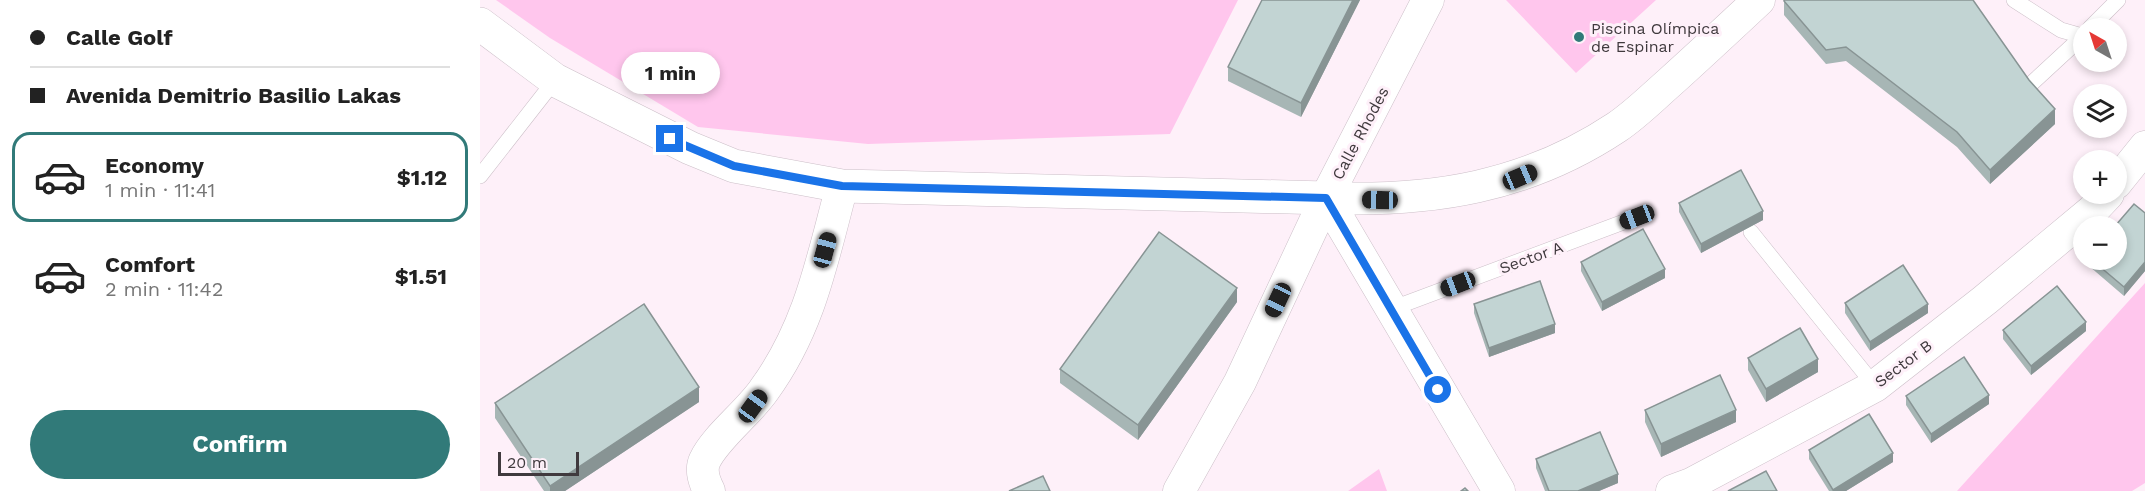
<!DOCTYPE html>
<html lang="en">
<head>
<meta charset="utf-8">
<style>
  :root { --surface:#fff; --page:#f6f6f6; --text:#222; --muted:#767676; --line:#e0e0e0; --accent:#317a79 }
  body { margin:0; font-family:"Work Sans",sans-serif; background:var(--page); color:var(--text); height:100vh; display:flex; flex-direction:column; font-size:22px; white-space:nowrap }
  * { box-sizing:border-box; margin:0 }
  p { font-size:20px; color:var(--muted) }
  .icon { flex:none; width:33px; height:33px; fill:none; stroke:currentColor; stroke-width:2; stroke-linecap:round; stroke-linejoin:round }
  .map { position:relative; flex:1; overflow:hidden }
  .panel { display:flex; flex-direction:column; background:var(--surface); width:480px }
  .panel>* { flex:none }
  .guide { display:grid; align-content:center; height:132px; padding:0 30px; background:var(--surface) }
  .needle { width:39px; rotate:321deg }
  .controls { position:absolute; left:1593px; top:18px; display:grid; gap:12px }
  .controls a { display:grid; place-items:center; width:54px; height:54px; border-radius:50%; background:var(--surface); box-shadow:0 3px 9px #0003; font-size:30px }
  .scale { position:absolute; left:18px; bottom:15px; width:81px; box-sizing:border-box; padding-left:6px; border:3px solid #403a3e; border-top:0; font-size:16px; line-height:21px; white-space:nowrap; color:#403a3e; -webkit-text-stroke:4px #fef0f9; paint-order:stroke }
  .end { position:absolute; width:27px; height:27px; margin:-14px; border:8px solid #1a73e8; background:#fff; box-shadow:0 0 0 3px #fff }
  .from { border-radius:50% }
  .bubble { position:absolute; height:42px; border-radius:21px; background:var(--surface); box-shadow:0 3px 9px #0003; font-size:20px; font-weight:700; line-height:42px; text-align:center }
  .car { position:absolute; width:18px; height:36px; margin:-18px -9px; border-radius:8px; box-shadow:0 0 4px 2px #0007; background:linear-gradient(#222 24%,#8ab4d8 0 40%,#222 0 76%,#8ab4d8 0 86%,#222 0) }
  .guide b { display:flex; align-items:center; gap:21px; height:57px; font-size:22px }
  .guide b+b { border-top:2px solid var(--line) }
  .guide i { width:15px; height:15px; background:var(--text) }
  ul { padding:0; list-style:none }
  li { display:flex; align-items:center; gap:18px; height:90px; margin:0 12px 9px; padding:0 18px; border:3px solid transparent; border-radius:18px }
  li div { flex:1 }
  li b { display:block; font-size:22px }
  li em { font-style:normal; font-weight:700 }
  li.on { border-color:var(--accent) }
  li>.icon { width:54px; height:54px; stroke-width:1.5 }
  .cta { display:flex; gap:12px; margin-top:auto; padding:12px 30px }
  .cta a { flex:1; height:69px; border-radius:36px; background:var(--accent); color:#fff; font-size:24px; font-weight:700; line-height:69px; text-align:center }
  main { display:flex; flex:1; min-height:0 }
  .map>svg:first-child { display:block }
  .green { fill:#ffc6ed }
  .lines { fill:none; stroke-linecap:round; stroke-linejoin:round }
  .lane-casing { stroke:#ccbfc8; stroke-width:16 }
  .street-casing { stroke:#ccbfc8; stroke-width:33 }
  .secondary-casing { stroke:#ccbfc8; stroke-width:34 }
  .lane { stroke:#fff; stroke-width:15 }
  .street { stroke:#fff; stroke-width:32 }
  .secondary { stroke:#fff; stroke-width:33 }
  .wall { fill:#a7b6b5 }
  .shaded-wall { fill:#889494 }
  .building { fill:#c2d4d3; stroke:#889494; stroke-width:1.5 }
  .route { stroke:#1a73e8; stroke-width:8 }
  .poi-dot { fill:#317a79; stroke:#fef0f9; stroke-width:2 }
  .labels { text-anchor:middle; stroke-width:6; stroke-linejoin:round; paint-order:stroke }
  .poi-label { font-size:16px; fill:#403a3e; stroke:#fef0f9; text-anchor:start }
  .street-label { font-size:16px; fill:#403a3e; stroke:#fef0f9 }
</style>
</head>
<body>
<main>
<section class="panel">
<div class="guide">
<b><i class="from"></i>Calle Golf</b>
<b><i></i>Avenida Demitrio Basilio Lakas</b>
</div>
<ul>
<li class="on"><svg class="icon" aria-label="car" viewBox="0 0 24 24"><path d="M5 17H2v-5l4-1 3-4h7l3 4 3 1v5h-3M9 17h6M6 11h13"/><circle cx="7" cy="17" r="2"/><circle cx="17" cy="17" r="2"/></svg><div><b>Economy</b><p>1 min · 11:41</p></div><em>$1.12</em></li>
<li><svg class="icon" aria-label="car" viewBox="0 0 24 24"><path d="M5 17H2v-5l4-1 3-4h7l3 4 3 1v5h-3M9 17h6M6 11h13"/><circle cx="7" cy="17" r="2"/><circle cx="17" cy="17" r="2"/></svg><div><b>Comfort</b><p>2 min · 11:42</p></div><em>$1.51</em></li>
</ul>
<div class="cta"><a>Confirm</a></div>
</section>
<div class="map">
<svg width="1665" height="491" viewBox="0 0 1665 491">
  <rect width="100%" height="100%" fill="#fef0f9"/>
  <path class="green" d="M 16,0 L 758,0 L 690,134 L 388,144 L 218,127 L 70,38 Z
    M 1026,0 L 1176,0 L 1096,73 Z
    M 1665,283 L 1665,483 L 1652,491 L 1477,491 Z
    M 899,469 L 907,491 L 868,491 Z"/>
  <g class="lines">
    <g class="lane-casing">
      <path id="lane" d="M 1534,0 L 1581,30 L 1602,36
        M 1610,28 L 1638,0
        M 1552,83 L 1604,35
        M 0,176 L 75,80
        M 1271,232 L 1395,386
        M 911,309 L 1157,217"/>
    </g>
    <g class="street-casing">
      <path id="street" d="M 1636,183 L 1665,147
        M 846,198 C 952,202 1047,187 1137,127 C 1155,115 1172,98 1189,83 C 1219,56 1249,28 1279,0
        M 846,198 L 1019,491
        M 229,491 C 224,481 220,470 225,460 C 235,438 269,412 284,390 C 330,327 342,260 362,186
        M 699,491 L 760,382 L 846,198 L 948,0
        M 1192,491 L 1211,484 L 1395,386 L 1505,300 L 1612,211 L 1628,194"/>
    </g>
    <g class="secondary-casing">
      <path id="secondary" d="M 0,24 L 75,80 L 210,148 L 254,166 L 362,186 L 846,198"/>
    </g>
    <use href="#lane" class="lane"/>
    <use href="#street" class="street"/>
    <use href="#secondary" class="secondary"/>
  </g>
  <path class="wall" d="M 782,0 L 880,0 L 821,117 L 748,81 L 748,67 Z
    M 1304,1 L 1575,124 L 1510,184 L 1477,147 L 1366,61 L 1346,64 L 1304,15 Z
    M 1199,203 L 1283,220 L 1221,253 L 1199,212 Z
    M 1665,213 L 1665,271 L 1644,296 L 1609,266 L 1609,260 L 1636,260 Z
    M 1101,262 L 1185,278 L 1122,311 L 1101,271 Z
    M 757,302 L 658,440 L 580,383 L 580,369 Z
    M 1365,303 L 1448,313 L 1390,351 L 1365,313 Z
    M 994,304 L 1075,333 L 1009,357 L 994,313 Z
    M 1523,330 L 1606,331 L 1551,375 L 1523,339 Z
    M 1268,358 L 1338,372 L 1286,402 L 1268,370 Z
    M 1426,396 L 1509,404 L 1451,443 L 1426,405 Z
    M 219,402 L 85,491 L 64,491 L 15,418 L 15,403 Z
    M 1165,410 L 1256,422 L 1181,457 L 1165,422 Z
    M 1329,450 L 1413,462 L 1366,491 L 1349,491 L 1329,459 Z
    M 1056,459 L 1138,483 L 1119,491 L 1065,491 L 1056,468 Z"/>
  <path class="shaded-wall" d="M 873,0 L 880,0 L 821,117 L 821,103 Z
    M 1575,109 L 1575,124 L 1510,184 L 1510,170 Z
    M 1283,211 L 1283,220 L 1221,253 L 1221,244 Z
    M 1665,262 L 1665,271 L 1644,296 L 1644,287 Z
    M 1185,269 L 1185,278 L 1122,311 L 1122,302 Z
    M 757,288 L 757,302 L 658,440 L 658,425 Z
    M 1448,304 L 1448,313 L 1390,351 L 1390,342 Z
    M 1606,322 L 1606,331 L 1551,375 L 1551,366 Z
    M 1075,324 L 1075,333 L 1009,357 L 1009,348 Z
    M 1338,359 L 1338,372 L 1286,402 L 1286,389 Z
    M 219,387 L 219,402 L 85,491 L 70,491 L 70,486 Z
    M 1509,395 L 1509,404 L 1451,443 L 1451,434 Z
    M 1256,410 L 1256,422 L 1181,457 L 1181,444 Z
    M 1413,453 L 1413,462 L 1366,491 L 1353,491 L 1353,490 Z
    M 1138,474 L 1138,483 L 1119,491 L 1098,491 Z"/>
  <path class="building" d="M 782,0 L 873,0 L 821,103 L 748,67 Z
    M 1304,0 L 1493,0 L 1549,80 L 1575,109 L 1510,170 L 1477,132 L 1366,47 L 1346,50 L 1304,1 Z
    M 1261,170 L 1283,211 L 1221,244 L 1199,203 Z
    M 1654,204 L 1665,213 L 1665,262 L 1644,287 L 1612,260 L 1636,260 L 1636,226 L 1635,226 Z
    M 1163,229 L 1185,269 L 1122,302 L 1101,262 Z
    M 679,232 L 757,288 L 658,425 L 580,369 Z
    M 1423,265 L 1448,304 L 1390,342 L 1365,303 Z
    M 1060,281 L 1075,324 L 1009,348 L 994,304 Z
    M 1577,286 L 1606,322 L 1551,366 L 1523,330 Z
    M 164,304 L 219,387 L 70,486 L 15,403 Z
    M 1320,328 L 1338,359 L 1286,389 L 1268,358 Z
    M 1484,357 L 1509,395 L 1451,434 L 1426,396 Z
    M 1240,375 L 1256,410 L 1181,444 L 1165,410 Z
    M 1389,414 L 1413,453 L 1353,490 L 1329,450 Z
    M 1120,432 L 1138,474 L 1098,491 L 1069,491 L 1056,459 Z
    M 1286,471 L 1297,491 L 1248,491 Z
    M 563,476 L 570,491 L 529,491 Z
    M 985,488 L 988,491 L 981,491 Z"/>
  <g class="lines">
    <path class="route" d="M 190,139 L 254,166 L 362,186 L 846,198 L 958,390"/>
  </g>
  <circle class="poi-dot" cx="1099" cy="37" r="6"/>
  <g class="labels">
    <g class="poi-label">
      <text x="1111" y="34">Piscina Olímpica<tspan x="1111" dy="18">de Espinar</tspan></text>
    </g>
    <g class="street-label">
      <text transform="translate(880 133) rotate(-62)" y="6">Calle Rhodes</text>
      <text transform="translate(1051 257) rotate(-20)" y="6">Sector A</text>
      <text transform="translate(1423 363) rotate(-37)" y="6">Sector B</text>
    </g>
  </g>
</svg>
<div class="controls">
<a><svg class="needle" viewBox="-14 -14 28 28"><path d="M0-13l5 13h-10z" fill="#e53935"/><path d="M0 13l5-13h-10z" fill="#767676"/></svg></a>
<a><svg class="icon" aria-label="layers" viewBox="0 0 24 24"><path d="M12 4l9 5-9 5-9-5zM3 14l9 5 9-5"/></svg></a>
<a>+</a>
<a>−</a>
</div>
<div class="scale">20 m</div>
<i class="end from" style="left:958px;top:390px"></i>
<i class="end" style="left:190px;top:139px"></i>
<div class="bubble" style="left:141px;top:52px;width:99px">1 min</div>
<i class="car" style="left:1040px;top:177px;rotate:67deg"></i>
<i class="car" style="left:900px;top:200px;rotate:271deg"></i>
<i class="car" style="left:1157px;top:217px;rotate:249deg"></i>
<i class="car" style="left:345px;top:250px;rotate:15deg"></i>
<i class="car" style="left:978px;top:284px;rotate:249deg"></i>
<i class="car" style="left:798px;top:300px;rotate:205deg"></i>
<i class="car" style="left:273px;top:406px;rotate:36deg"></i>
</div>
</main>
</body>
</html>
